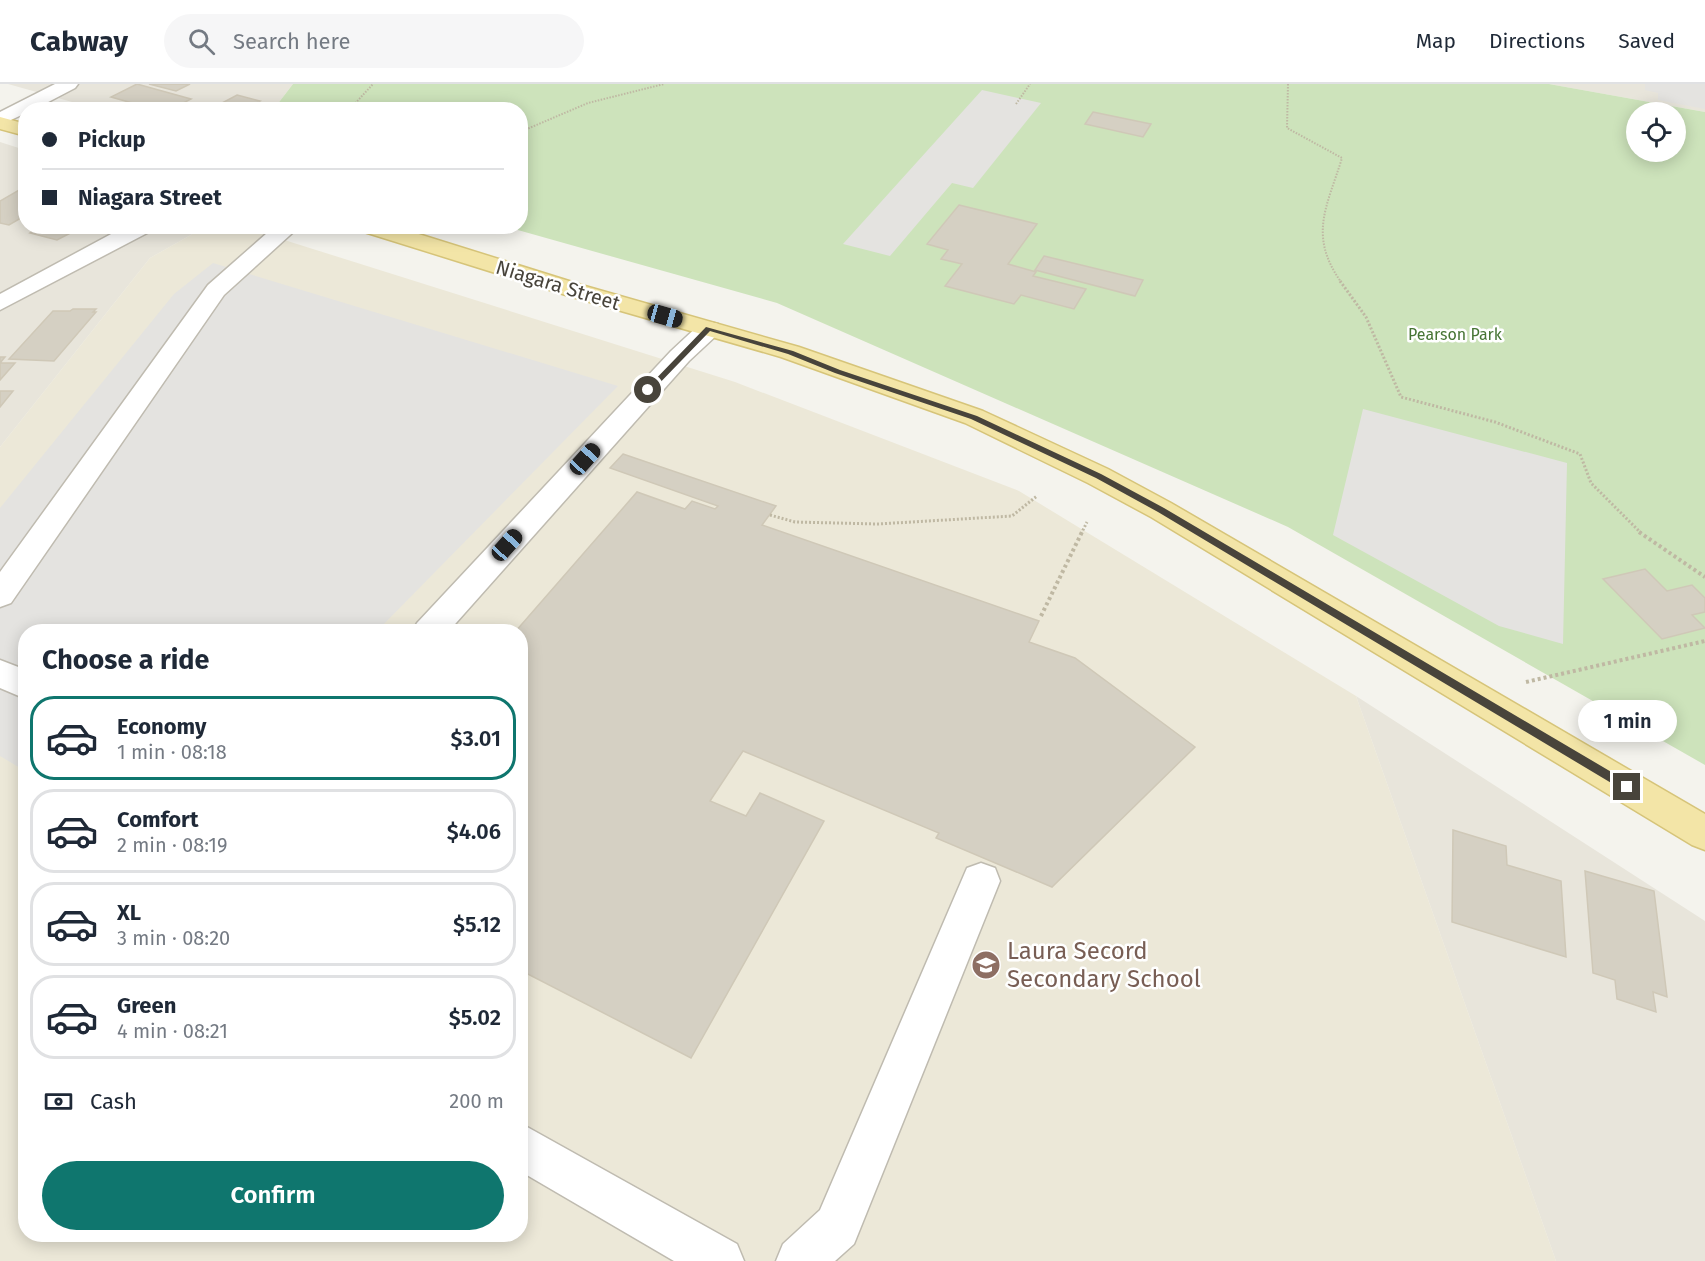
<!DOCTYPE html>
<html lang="en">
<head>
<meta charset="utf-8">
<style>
  :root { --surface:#fff; --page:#f6f6f7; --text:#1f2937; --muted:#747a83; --line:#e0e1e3; --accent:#0f766e }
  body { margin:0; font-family:"Fira Sans",sans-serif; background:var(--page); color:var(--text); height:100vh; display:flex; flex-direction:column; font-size:22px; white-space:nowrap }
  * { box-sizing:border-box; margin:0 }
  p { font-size:20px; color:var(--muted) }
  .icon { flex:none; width:33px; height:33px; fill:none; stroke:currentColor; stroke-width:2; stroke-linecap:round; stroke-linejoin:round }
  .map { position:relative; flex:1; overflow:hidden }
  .panel { position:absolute; left:18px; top:540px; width:510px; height:618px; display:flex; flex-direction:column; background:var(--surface); border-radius:24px; box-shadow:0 3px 15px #0003 }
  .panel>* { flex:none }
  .banner { position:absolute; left:18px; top:18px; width:510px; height:132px; border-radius:24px; box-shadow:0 3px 15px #0003; display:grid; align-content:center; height:132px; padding:0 24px; background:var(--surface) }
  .tools { position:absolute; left:1626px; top:18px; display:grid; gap:12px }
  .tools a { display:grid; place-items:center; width:60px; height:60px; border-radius:50%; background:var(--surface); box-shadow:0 3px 15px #0003; font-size:30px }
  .end { position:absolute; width:27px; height:27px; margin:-14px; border:8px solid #48443b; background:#fff; box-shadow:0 0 0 3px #fff }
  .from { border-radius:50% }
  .bubble { position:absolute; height:42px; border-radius:21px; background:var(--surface); box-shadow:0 3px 15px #0003; font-size:20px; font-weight:600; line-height:42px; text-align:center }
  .car { position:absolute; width:18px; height:36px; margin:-18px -9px; border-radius:8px; box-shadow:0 0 4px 2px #0007; background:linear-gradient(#222 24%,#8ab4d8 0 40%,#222 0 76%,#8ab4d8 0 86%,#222 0) }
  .banner b { display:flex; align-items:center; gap:21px; height:57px; font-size:22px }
  .banner b+b { border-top:2px solid var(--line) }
  .banner i { width:15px; height:15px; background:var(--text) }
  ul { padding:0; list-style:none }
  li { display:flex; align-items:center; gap:18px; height:84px; margin:0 12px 9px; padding:0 12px; border:3px solid var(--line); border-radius:24px }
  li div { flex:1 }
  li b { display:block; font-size:22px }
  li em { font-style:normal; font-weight:600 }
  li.selected { border-color:var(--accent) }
  li>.icon { width:54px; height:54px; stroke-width:1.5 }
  h2 { padding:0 24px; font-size:27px; line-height:72px }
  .pay { display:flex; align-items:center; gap:15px; height:66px; padding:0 24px; font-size:22px }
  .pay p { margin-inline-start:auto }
  .primary-button { display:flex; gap:12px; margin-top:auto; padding:12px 24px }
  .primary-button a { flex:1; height:69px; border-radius:36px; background:var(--accent); color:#fff; font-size:24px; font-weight:600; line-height:69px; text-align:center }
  header { display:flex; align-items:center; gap:36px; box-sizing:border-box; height:84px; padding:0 30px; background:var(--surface); border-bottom:2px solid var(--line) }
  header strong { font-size:28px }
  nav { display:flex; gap:33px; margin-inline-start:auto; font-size:21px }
  .search { width:420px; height:54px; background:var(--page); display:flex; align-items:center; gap:15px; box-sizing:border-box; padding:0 21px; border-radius:33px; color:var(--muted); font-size:22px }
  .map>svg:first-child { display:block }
  .residential { fill:#e8e5db }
  .education { fill:#ece8d8; fill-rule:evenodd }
  .green { fill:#cde3bb; fill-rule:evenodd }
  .parking { fill:#e4e3e0 }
  .building { fill:#d5d0c3; stroke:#cfc8b7; stroke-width:1.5 }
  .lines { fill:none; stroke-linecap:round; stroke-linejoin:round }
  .minor-casing { stroke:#bfbbb0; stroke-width:3 }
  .major-casing { stroke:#d6c479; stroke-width:3 }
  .path-far2 { stroke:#bfb8a3; stroke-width:2; stroke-dasharray:1.5 1.5; stroke-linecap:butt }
  .path-far1 { stroke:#bfb8a3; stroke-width:3; stroke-dasharray:2 2; stroke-linecap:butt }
  .path { stroke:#bfb8a3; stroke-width:4; stroke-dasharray:3 3; stroke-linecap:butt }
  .minor { fill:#fff; fill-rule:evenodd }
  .major { fill:#f3e5a7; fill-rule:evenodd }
  .route { fill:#48443b }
  .labels { text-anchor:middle; stroke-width:5; stroke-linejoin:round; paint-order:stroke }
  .far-park-label { font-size:16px; fill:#467434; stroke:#fff }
  .street-label { font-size:20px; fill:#48443b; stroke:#fff }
  .near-education-label { font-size:24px; fill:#785e54; stroke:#fff; text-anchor:start }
</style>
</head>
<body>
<header>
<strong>Cabway</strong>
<div class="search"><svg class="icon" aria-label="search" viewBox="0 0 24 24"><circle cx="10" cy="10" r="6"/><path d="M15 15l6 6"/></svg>Search here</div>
<nav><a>Map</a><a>Directions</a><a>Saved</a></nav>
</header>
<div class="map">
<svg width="1705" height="1177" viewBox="0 0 1705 1177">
  <rect width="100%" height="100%" fill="#f4f3ed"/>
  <path class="residential" d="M 8,0 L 293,0 L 273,26 L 97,25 Z
    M 1549,0 L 1705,0 L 1705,28 Z
    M 0,58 L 25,66 L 26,142 L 205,143 L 150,174 L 0,363 Z
    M 1356,612 L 1705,837 L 1705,1177 L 1556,1177 Z"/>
  <path class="education" d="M 240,142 L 735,298 L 1019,407 L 1356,612 L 1556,1177 L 0,1177 L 0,363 L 150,174 L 205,143 ZM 26,548 L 520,548 L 520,1150 L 26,1150 Z"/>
  <path class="green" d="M 293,0 L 1549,0 L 1705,28 L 1705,681 L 1288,443 L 777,219 L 507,143 L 520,142 L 520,26 L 273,26 ZM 1636,28 L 1676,28 L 1676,68 L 1636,68 Z"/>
  <path class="parking" d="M 1645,0 L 1705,0 L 1705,25 L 1658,16 L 1658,9 L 1645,6 Z
    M 982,6 L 1041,19 L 973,104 L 952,99 L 890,172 L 843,160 Z
    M 213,179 L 618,302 L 377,547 L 26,548 L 25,687 L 0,672 L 0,424 L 174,210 Z
    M 1363,325 L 1567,379 L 1563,560 L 1499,542 L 1333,451 Z"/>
  <path class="building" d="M 137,0 L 191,15 L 170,26 L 157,26 L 111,13 Z
    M 149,0 L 190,0 L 176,7 Z
    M 237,11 L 260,17 L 247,24 L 254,26 L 209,26 Z
    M 1093,28 L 1151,40 L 1143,53 L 1085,40 Z
    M 26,102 L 26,131 L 9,141 L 0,139 L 0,117 Z
    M 959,121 L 1037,140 L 1008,180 L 1036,188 L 1033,192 L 1086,205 L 1074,225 L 1021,211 L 1014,220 L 945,202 L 962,180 L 941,175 L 948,166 L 927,160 Z
    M 41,142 L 84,142 L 57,156 L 30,149 Z
    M 1044,172 L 1143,196 L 1135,212 L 1035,186 Z
    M 73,225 L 96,225 L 93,228 L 96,228 L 54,277 L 9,275 L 53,227 L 70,227 Z
    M 0,273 L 5,273 L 0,279 L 15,279 L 0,296 Z
    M 0,307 L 13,307 L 0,323 Z
    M 623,370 L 776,422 L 762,441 L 1039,537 L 1029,558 L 1075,574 L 1195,663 L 1052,803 L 936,754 L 939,749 L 743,667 L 710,717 L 746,732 L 760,709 L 824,737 L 691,974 L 520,886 L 520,548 L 515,548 L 637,408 L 685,425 L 692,417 L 715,425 L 718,422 L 610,384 Z
    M 1645,485 L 1667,507 L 1692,501 L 1705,514 L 1705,528 L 1692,531 L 1705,544 L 1662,555 L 1603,495 Z
    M 1453,746 L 1506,762 L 1507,781 L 1561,797 L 1566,873 L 1452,838 Z
    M 1585,787 L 1654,807 L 1667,913 L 1653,908 L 1656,928 L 1617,915 L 1615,896 L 1593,889 Z"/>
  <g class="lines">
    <g class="minor-casing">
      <path id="minor" d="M 55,0 L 78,0 L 75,4 L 33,26 L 26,26 L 26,29 L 0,41 L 0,28 Z
        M 126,142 L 154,142 L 151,147 L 0,226 L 0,210 Z
        M 275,142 L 300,142 L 224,211 L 11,519 L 0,523 L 0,488 L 208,201 Z
        M 709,238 L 718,240 L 721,245 L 718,250 L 689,277 L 448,548 L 412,548 L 417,539 L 671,267 L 700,240 Z
        M 0,576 L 26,586 L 26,615 L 0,604 Z
        M 981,779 L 995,784 L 1000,797 L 854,1160 L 835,1177 L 776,1177 L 783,1160 L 820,1126 L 967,784 Z
        M 520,1039 L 737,1160 L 744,1177 L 674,1177 L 520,1087 Z"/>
    </g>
    <g class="major-casing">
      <path id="major" d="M 0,33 L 26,40 L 26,52 L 0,45 Z
        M 358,142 L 393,142 L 585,202 L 799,263 L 983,327 L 1108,385 L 1171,419 L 1705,730 L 1705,766 L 1692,761 L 1151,433 L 1088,399 L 965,339 L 781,273 L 569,212 L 361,147 Z"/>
    </g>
    <path class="path-far2" d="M 1288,0 L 1287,44 L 1342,74 C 1327,123 1308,151 1341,198
      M 1016,20 L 1030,0
      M 349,26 L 373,0
      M 520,48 L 588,19 L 664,0"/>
    <path class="path-far1" d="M 1340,197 L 1366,233 L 1401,313 L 1495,338 L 1580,370 L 1591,399 L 1642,450
      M 770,431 L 795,438 L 878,440 L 1012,432 L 1037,412
      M 1081,450 L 1087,438"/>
    <path class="path" d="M 1639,448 L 1705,493
      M 1041,532 L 1082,448
      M 1526,598 L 1705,557"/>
    <use href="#minor" class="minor"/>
    <use href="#major" class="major"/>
  </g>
  <path class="route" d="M 706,243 L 793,267 L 840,286 L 977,332 L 1101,390 L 1164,424 L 1630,699 L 1630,706 L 1623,706 L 1158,428 L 1096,394 L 971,335 L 835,289 L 788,270 L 710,247 L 651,308 L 646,308 L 646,305 Z"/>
  <defs>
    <g id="school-disc" transform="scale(1.5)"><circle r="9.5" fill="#8d6e63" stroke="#fff"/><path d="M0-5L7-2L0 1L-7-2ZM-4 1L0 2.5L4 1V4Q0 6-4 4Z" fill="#fff"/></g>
  </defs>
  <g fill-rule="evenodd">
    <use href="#school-disc" x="986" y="881"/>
  </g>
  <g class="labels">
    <g class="far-park-label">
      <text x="1455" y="256">Pearson Park</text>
    </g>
    <g class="street-label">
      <text transform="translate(558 201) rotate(17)" y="7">Niagara Street</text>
    </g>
    <g class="near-education-label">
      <text x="1007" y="875">Laura Secord<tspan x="1007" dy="28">Secondary School</tspan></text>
    </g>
  </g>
</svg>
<div class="tools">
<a><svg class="icon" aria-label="locate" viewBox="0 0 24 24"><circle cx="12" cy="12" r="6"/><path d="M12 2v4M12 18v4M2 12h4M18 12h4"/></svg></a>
</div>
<i class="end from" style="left:648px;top:306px"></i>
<i class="end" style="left:1627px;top:703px"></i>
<div class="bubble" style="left:1578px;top:616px;width:99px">1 min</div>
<i class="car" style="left:665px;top:232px;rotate:106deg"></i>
<i class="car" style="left:585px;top:375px;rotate:42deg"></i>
<i class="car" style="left:507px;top:461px;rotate:42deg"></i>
<div class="banner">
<b><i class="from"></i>Pickup</b>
<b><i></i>Niagara Street</b>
</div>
<section class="panel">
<h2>Choose a ride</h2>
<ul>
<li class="selected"><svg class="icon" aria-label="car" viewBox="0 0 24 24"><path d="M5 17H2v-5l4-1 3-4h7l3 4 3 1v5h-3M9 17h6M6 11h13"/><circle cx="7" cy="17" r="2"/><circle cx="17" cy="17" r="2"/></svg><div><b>Economy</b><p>1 min · 08:18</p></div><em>$3.01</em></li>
<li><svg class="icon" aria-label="car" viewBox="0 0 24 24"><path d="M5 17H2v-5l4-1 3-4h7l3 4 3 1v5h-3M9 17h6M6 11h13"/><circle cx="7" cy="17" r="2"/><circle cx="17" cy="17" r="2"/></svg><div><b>Comfort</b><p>2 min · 08:19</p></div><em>$4.06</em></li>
<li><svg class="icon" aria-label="car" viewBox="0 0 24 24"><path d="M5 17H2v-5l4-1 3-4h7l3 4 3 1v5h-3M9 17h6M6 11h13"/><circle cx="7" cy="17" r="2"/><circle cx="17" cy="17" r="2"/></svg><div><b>XL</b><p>3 min · 08:20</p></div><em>$5.12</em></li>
<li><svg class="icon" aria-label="car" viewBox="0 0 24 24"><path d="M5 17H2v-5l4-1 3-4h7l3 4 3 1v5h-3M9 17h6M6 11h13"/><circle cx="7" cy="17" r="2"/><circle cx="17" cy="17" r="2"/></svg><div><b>Green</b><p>4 min · 08:21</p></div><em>$5.02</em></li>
</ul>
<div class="pay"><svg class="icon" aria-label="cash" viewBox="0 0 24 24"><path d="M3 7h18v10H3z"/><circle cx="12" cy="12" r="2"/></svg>Cash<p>200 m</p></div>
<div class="primary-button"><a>Confirm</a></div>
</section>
</div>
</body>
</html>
